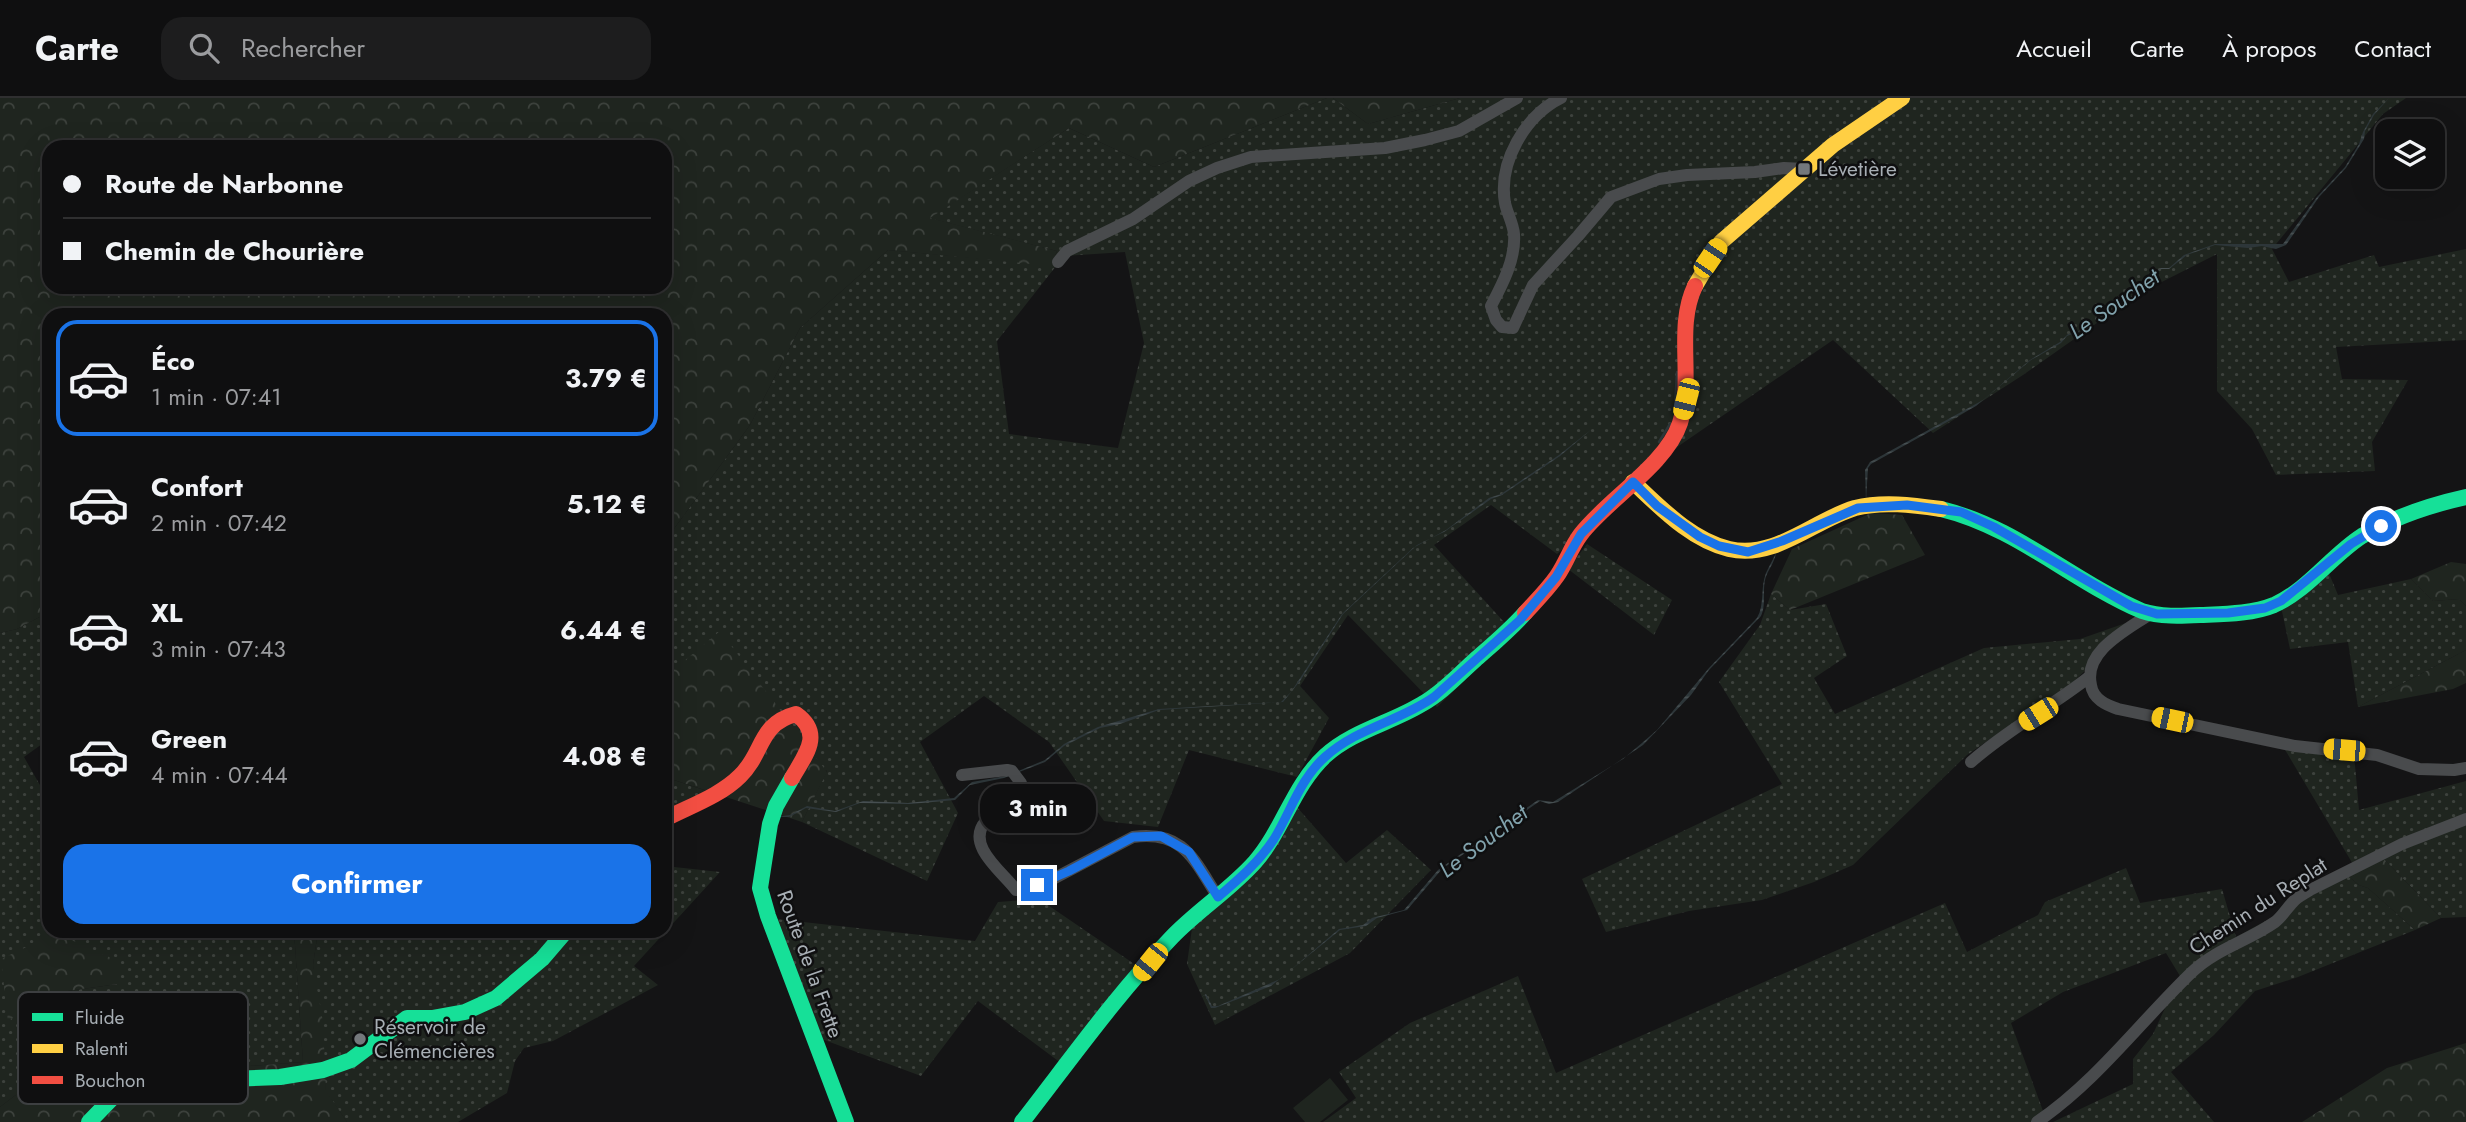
<!DOCTYPE html>
<html lang="fr">
<head>
<meta charset="utf-8">
<style>
  :root { --surface:#0f0f10; --page:#1d1d1e; --text:#f1f3f6; --muted:#9b9c9f; --line:#2f2f30; --accent:#1a73e8 }
  body { margin:0; font-family:Jost,sans-serif; background:var(--page); color:var(--text); height:100vh; display:flex; flex-direction:column; font-size:26px; white-space:nowrap }
  * { box-sizing:border-box; margin:0 }
  p { font-size:23px; color:var(--muted) }
  .icon { flex:none; width:38px; height:38px; fill:none; stroke:currentColor; stroke-width:2; stroke-linecap:round; stroke-linejoin:round }
  .map { position:relative; flex:1; overflow:hidden }
  .panel { position:absolute; left:42px; top:210px; width:630px; height:630px; display:flex; flex-direction:column; background:var(--surface); border-radius:21px; box-shadow:0 7px 28px #0002,0 0 0 2px var(--line) }
  .panel>* { flex:none }
  .banner { position:absolute; left:42px; top:42px; width:630px; height:154px; border-radius:21px; box-shadow:0 7px 28px #0002,0 0 0 2px var(--line); display:grid; align-content:center; height:154px; padding:0 21px; background:var(--surface) }
  .buttons { position:absolute; left:2375px; top:21px; display:grid; gap:14px }
  .buttons a { display:grid; place-items:center; width:70px; height:70px; border-radius:14px; background:var(--surface); box-shadow:0 7px 28px #0002,0 0 0 2px var(--line); font-size:35px }
  .end { position:absolute; width:32px; height:32px; margin:-16px; border:9px solid #1a73e8; background:#fff; box-shadow:0 0 0 4px #fff }
  .from { border-radius:50% }
  .bubble { position:absolute; height:49px; border-radius:21px; background:var(--surface); box-shadow:0 7px 28px #0002,0 0 0 2px var(--line); font-size:23px; font-weight:700; line-height:49px; text-align:center }
  .car { position:absolute; width:21px; height:42px; margin:-21px -10px; border-radius:9px; box-shadow:0 0 5px 2px #0007; background:linear-gradient(#f5c518 24%,#345 0 40%,#f5c518 0 76%,#345 0 86%,#f5c518 0) }
  .banner b { display:flex; align-items:center; gap:24px; height:66px; font-size:26px }
  .banner b+b { border-top:2px solid var(--line) }
  .banner i { width:18px; height:18px; background:var(--text) }
  ul { padding:12px 0 0; list-style:none }
  li { display:flex; align-items:center; gap:21px; height:116px; margin:0 14px 10px; padding:0 7px; border:4px solid transparent; border-radius:21px }
  li div { flex:1 }
  li b { display:block; font-size:26px }
  li em { font-style:normal; font-weight:700 }
  li.current { border-color:var(--accent) }
  li>.icon { width:63px; height:63px; stroke-width:1.5 }
  .button { display:flex; gap:14px; margin-top:auto; padding:14px 21px }
  .button a { flex:1; height:80px; border-radius:21px; background:var(--accent); color:#fff; font-size:28px; font-weight:700; line-height:80px; text-align:center }
  header { display:flex; align-items:center; gap:42px; box-sizing:border-box; height:98px; padding:0 35px; background:var(--surface); border-bottom:2px solid var(--line) }
  header strong { font-size:33px }
  nav { display:flex; gap:38px; margin-inline-start:auto; font-size:24px }
  .search { width:490px; height:63px; background:var(--page); display:flex; align-items:center; gap:18px; box-sizing:border-box; padding:0 24px; border-radius:21px; color:var(--muted); font-size:26px }
  .map>svg:first-child { display:block }
  .grass { fill:url(#grass-dots); fill-rule:evenodd }
  .forest { fill:url(#forest-crowns); fill-rule:evenodd }
  .park { fill:#1f251f }
  .water { fill:url(#water-rules) }
  .lines { fill:none; stroke-linecap:round; stroke-linejoin:round }
  .stream { stroke:#2d3639; stroke-width:2.5 }
  .street { stroke:#494b4d; stroke-width:12 }
  .fast { stroke:#16e098; stroke-width:16 }
  .slow { stroke:#ffcf43; stroke-width:16 }
  .jam { stroke:#f24e42; stroke-width:16 }
  .route { stroke:#1a73e8; stroke-width:9 }
  .poi-dot { fill:#74787c; stroke:#0f0f10; stroke-width:2.5 }
  .labels { text-anchor:middle; stroke-width:5; stroke-linejoin:round; paint-order:stroke }
  .poi-label { font-size:21px; fill:#a7aeb4; stroke:#0f0f10; text-anchor:start }
  .street-label { font-size:21px; fill:#a7aeb4; stroke:#0f0f10 }
  .water-label { font-size:23px; font-style:italic; fill:#81a2ac; stroke:#0f0f10 }
  .key { fill:#0f0f10; stroke:#3d3f41; stroke-width:2 }
  .key-label { font-size:19px; fill:#a7aeb4 }
</style>
</head>
<body>
<header>
<strong>Carte</strong>
<div class="search"><svg class="icon" aria-label="search" viewBox="0 0 24 24"><circle cx="10" cy="10" r="6"/><path d="M15 15l6 6"/></svg>Rechercher</div>
<nav><a>Accueil</a><a>Carte</a><a>À propos</a><a>Contact</a></nav>
</header>
<div class="map">
<svg width="2466" height="1024" viewBox="0 0 2466 1024">
  <defs>
    <pattern id="grass-dots" width="8" height="8" patternUnits="userSpaceOnUse" patternTransform="scale(1.75)"><rect width="8" height="8" fill="#1f251f"/><path d="M2 2h.1M6 6h.1" fill="none" stroke="#3d423d" stroke-width="1.8" stroke-linecap="round"/></pattern>
    <pattern id="forest-crowns" width="20" height="18" patternUnits="userSpaceOnUse" patternTransform="scale(1.75)"><rect width="20" height="18" fill="#1f251f"/><path d="M2 6a3 3 0 1 1 6 0M12 15a3 3 0 1 1 6 0" fill="none" stroke="#3d423d"/></pattern>
    <pattern id="water-rules" width="6" height="5" patternUnits="userSpaceOnUse" patternTransform="scale(1.75)"><rect width="6" height="5" fill="#2d3639"/><path d="M0 2.5h6" fill="none" stroke="#495153"/></pattern>
  </defs>
  <rect width="100%" height="100%" fill="#141415"/>
  <path class="grass" d="M 1327,0 L 1333,0 L 1368,26 L 1460,0 L 2406,0 L 2383,16 L 2272,151 L 2289,184 L 2374,157 L 2379,169 L 2466,151 L 2466,242 L 2336,249 L 2342,281 L 2408,282 L 2372,344 L 2375,373 L 2276,377 L 2252,331 L 2217,293 L 2217,156 L 2138,196 L 2023,277 L 1933,335 L 1833,242 L 1680,347 L 1557,456 L 1491,407 L 1434,447 L 1514,535 L 1437,609 L 1348,517 L 1300,588 L 1329,620 L 1297,679 L 1189,652 L 1158,729 L 1104,723 L 1049,644 L 984,598 L 920,644 L 958,715 L 927,783 L 802,724 L 827,673 L 665,579 L 665,443 L 750,327 L 800,230 L 888,152 L 1051,167 L 1057,153 L 929,120 L 1069,30 L 1154,69 ZM 1125,154 L 1144,245 L 1118,350 L 1009,336 L 997,243 L 1064,158 Z
    M 1587,446 L 1672,502 L 1654,537 L 1568,471 Z
    M 2323,461 L 2338,497 L 2411,481 L 2433,503 L 2459,501 L 2466,508 L 2466,552 L 2358,609 L 2348,544 L 2290,551 L 2279,499 Z
    M 1771,496 L 1790,512 L 1826,506 L 1847,558 L 1814,580 L 1835,616 L 1984,550 L 2080,541 L 2143,519 L 2073,584 L 1967,657 L 1853,767 L 1814,784 L 1762,802 L 1689,813 L 1606,834 L 1582,781 L 1782,686 L 1719,584 L 1760,527 Z
    M 49,514 L 49,641 L 24,659 L 49,703 L 49,833 L 294,833 L 303,964 L 197,972 L 148,960 L 132,930 L 121,930 L 98,974 L 62,968 L 46,934 L 38,980 L 0,1009 L 0,535 L 17,531 ZM 56,835 L 118,886 L 39,897 L 8,923 Z
    M 2284,650 L 2354,656 L 2359,712 L 2466,683 L 2466,819 L 2441,820 L 2382,759 L 2357,773 Z
    M 665,679 L 713,695 L 665,727 Z
    M 1296,708 L 1346,765 L 1387,732 L 1431,772 L 1350,855 L 1215,927 L 1187,866 L 1193,823 Z
    M 665,768 L 720,774 L 634,868 L 658,887 L 553,943 L 524,950 L 515,963 L 507,995 L 458,1024 L 347,1024 L 326,994 L 313,867 L 318,833 L 665,833 Z
    M 2126,770 L 2140,805 L 2222,791 L 2236,839 L 2348,778 L 2359,787 L 2368,790 L 2415,832 L 2298,879 L 2255,893 L 2214,937 L 2171,974 L 2214,1024 L 2053,1024 L 2133,986 L 2133,961 L 2153,936 L 2180,878 L 2166,855 L 2063,894 L 2011,925 L 2047,1024 L 1323,1024 L 1356,1000 L 1339,974 L 1410,925 L 1518,878 L 1556,975 L 1945,805 L 1967,854 L 2038,817 L 2045,804 Z
    M 1039,801 L 1146,874 L 1069,971 L 978,903 L 921,978 L 819,940 L 767,820 L 975,843 L 998,804 Z"/>
  <path class="forest" d="M 0,0 L 1327,0 L 1154,69 L 1069,30 L 930,120 L 1057,153 L 1051,168 L 888,152 L 800,230 L 750,327 L 665,443 L 665,217 L 49,217 L 49,514 L 17,531 L 0,535 ZM 49,49 L 665,49 L 665,189 L 49,189 Z
    M 1333,0 L 1460,0 L 1368,26 Z
    M 1871,415 L 1902,417 L 1925,457 L 1790,512 L 1771,496 L 1792,451 Z
    M 2451,464 L 2466,466 L 2466,508 L 2459,501 L 2433,503 L 2411,481 Z
    M 720,533 L 827,674 L 802,724 L 665,679 L 665,579 Z
    M 2466,552 L 2466,585 L 2453,591 L 2358,609 Z
    M 2382,759 L 2441,820 L 2415,832 L 2368,790 L 2359,787 L 2348,778 Z
    M 294,833 L 318,833 L 313,867 L 323,924 L 326,993 L 347,1024 L 0,1024 L 0,1009 L 38,980 L 46,933 L 62,968 L 98,974 L 121,930 L 132,930 L 148,960 L 197,972 L 303,964 Z
    M 56,835 L 120,864 L 118,886 L 39,897 L 8,924 L 1,861 Z
    M 2466,945 L 2466,1024 L 2302,1024 L 2387,970 Z"/>
  <path class="park" d="M 1330,980 L 1348,1002 L 1320,1024 L 1305,1024 L 1293,1010 Z"/>
  <path class="water" d="M 2389,0 L 2374,17 L 2365,33 L 2364,41 L 2346,70 L 2319,99 L 2286,147 L 2276,151 L 2262,148 L 2248,150 L 2215,147 L 2187,157 L 2169,171 L 2161,171 L 2154,176 L 2148,183 L 2093,219 L 2083,232 L 2067,238 L 2061,245 L 2031,262 L 1976,308 L 1871,366 L 1868,370 L 1866,402 L 1865,372 L 1870,364 L 1983,302 L 2030,262 L 2060,244 L 2068,236 L 2082,232 L 2093,219 L 2148,182 L 2153,175 L 2161,170 L 2169,170 L 2184,157 L 2215,146 L 2283,146 L 2317,99 L 2345,69 L 2359,46 L 2363,34 L 2373,16 Z
    M 1592,331 L 1560,358 L 1502,397 L 1491,401 L 1444,434 L 1417,447 L 1343,516 L 1300,583 L 1283,604 L 1159,612 L 1120,626 L 1100,630 L 1064,648 L 1045,664 L 1004,680 L 970,687 L 955,702 L 910,706 L 860,705 L 836,714 L 806,710 L 789,719 L 776,719 L 790,717 L 807,708 L 835,713 L 863,703 L 908,705 L 954,700 L 972,684 L 1006,678 L 1045,662 L 1064,646 L 1098,629 L 1159,611 L 1281,604 L 1291,594 L 1342,516 L 1413,450 L 1446,432 L 1489,400 L 1501,396 L 1559,357 Z
    M 1776,455 C 1775,462 1771,468 1767,476 C 1761,489 1767,505 1761,518 L 1709,572 L 1691,597 L 1643,647 L 1558,704 L 1549,706 L 1540,703 L 1442,771 L 1407,812 L 1377,820 L 1366,828 L 1340,832 L 1271,888 L 1215,910 L 1211,910 L 1205,897 L 1200,900 L 1206,896 L 1212,908 L 1218,908 L 1280,881 L 1339,831 L 1363,827 L 1372,820 L 1404,812 L 1438,772 L 1538,702 L 1553,704 L 1623,661 L 1642,645 L 1657,632 L 1709,570 L 1757,520 C 1765,506 1760,490 1766,475 C 1769,468 1773,462 1776,455 Z"/>
  <g class="lines">
    <path class="stream" d="M 1675,309 L 1677,274
      M 1659,344 L 1670,326
      M 1486,740 L 1517,717"/>
    <path class="street" d="M 1561,0 C 1525,18 1498,64 1505,105 C 1507,115 1513,125 1514,136 C 1516,161 1502,187 1491,208 L 1496,222 L 1502,229 L 1513,230 L 1533,187 L 1578,138 L 1611,99 L 1659,81 L 1687,77 L 1755,74 L 1784,70 L 1804,71
      M 1058,164 L 1067,153 L 1133,121 L 1189,83 L 1217,70 L 1251,59 L 1385,50 L 1425,42 L 1459,33 L 1517,0
      M 2150,516 C 2127,532 2083,553 2091,587 C 2093,601 2106,607 2118,611 L 2295,648 L 2377,657 L 2419,671 L 2454,672 L 2466,670
      M 1971,664 C 2008,631 2051,609 2089,579
      M 962,677 L 1007,672 L 1012,673 L 1021,685 L 1021,694 C 1011,706 996,712 986,723 C 964,747 1004,775 1016,792 L 1051,782 L 1133,739 C 1184,732 1194,762 1218,799
      M 2037,1024 C 2097,983 2140,924 2192,874 C 2216,851 2248,843 2275,824 C 2282,819 2286,811 2293,804 C 2297,799 2304,796 2310,792 L 2402,746 L 2466,721"/>
    <path class="fast" d="M 1941,411 C 2016,429 2072,483 2142,513 C 2160,519 2181,518 2200,517 C 2224,516 2252,516 2274,507 C 2308,492 2331,458 2362,438 C 2394,419 2430,407 2466,399
      M 792,680 L 776,708 L 770,726 L 760,790 L 768,818 L 846,1024
      M 89,1024 L 123,989 L 144,979 L 172,976 L 204,982 L 280,979 L 323,972 L 351,962 L 407,920 L 432,920 L 465,914 L 496,900 L 542,861 L 566,833
      M 1022,1024 C 1071,961 1117,896 1172,839 C 1198,812 1230,792 1255,764 C 1283,732 1293,688 1325,658 C 1352,633 1391,625 1422,606 C 1442,595 1458,577 1475,562 C 1492,547 1510,532 1525,515"/>
    <path class="slow" d="M 1695,188 L 1721,144 L 1833,47 L 1902,0
      M 1633,384 C 1661,410 1691,442 1729,451 C 1775,462 1814,422 1855,410 C 1882,403 1913,407 1941,411"/>
    <path class="jam" d="M 1525,515 C 1536,503 1548,491 1557,478 C 1566,465 1571,449 1581,436 C 1608,401 1666,367 1680,325 C 1694,280 1675,230 1695,188
      M 665,721 C 690,708 720,698 740,678 C 764,655 758,626 796,616 C 824,636 805,657 792,680"/>
  </g>
  <g class="lines">
    <path class="route" d="M 1037,787 L 1069,773 L 1133,739 L 1161,738 L 1189,754 L 1218,799 C 1238,782 1259,764 1274,741 C 1291,713 1300,681 1325,659 C 1357,630 1400,623 1434,599 L 1520,522 L 1556,479 L 1581,436 L 1633,384 L 1657,408 L 1700,439 L 1719,448 L 1748,454 L 1782,443 L 1858,410 L 1907,407 L 1961,414 L 1994,429 L 2131,508 L 2157,516 L 2228,515 L 2265,510 L 2281,503 L 2351,446 L 2381,428"/>
  </g>
  <g class="poi-dot">
    <rect x="1797" y="64" width="14" height="14" rx="3.5"/>
    <circle cx="360" cy="941" r="7"/>
  </g>
  <g class="labels">
    <g class="poi-label">
      <text x="1818" y="78">Lévetière</text>
      <text x="374" y="936">Réservoir de<tspan x="374" dy="24">Clémencières</tspan></text>
    </g>
    <g class="street-label">
      <text transform="translate(2258 808) rotate(-33)" y="7">Chemin du Replat</text>
      <text transform="translate(810 866) rotate(70)" y="7">Route de la Frette</text>
    </g>
    <g class="water-label">
      <text transform="translate(2114 206) rotate(-35)" y="8">Le Souchet</text>
      <text transform="translate(1483 743) rotate(-37)" y="8">Le Souchet</text>
    </g>
  </g>
  <rect x="18" y="894" width="230" height="112" rx="10" class="key"/>
  <rect x="32" y="915" width="31" height="8" fill="#16e098"/>
  <rect x="32" y="946" width="31" height="9" fill="#ffcf43"/>
  <rect x="32" y="978" width="31" height="8" fill="#f24e42"/>
  <g class="key-label">
    <text x="75" y="926">Fluide</text>
    <text x="75" y="957">Ralenti</text>
    <text x="75" y="989">Bouchon</text>
  </g>
</svg>
<div class="buttons">
<a><svg class="icon" aria-label="layers" viewBox="0 0 24 24"><path d="M12 4l9 5-9 5-9-5zM3 14l9 5 9-5"/></svg></a>
</div>
<i class="end from" style="left:2381px;top:428px"></i>
<i class="end" style="left:1037px;top:787px"></i>
<div class="bubble" style="left:980px;top:686px;width:116px">3 min</div>
<i class="car" style="left:1710px;top:160px;rotate:34deg"></i>
<i class="car" style="left:1686px;top:301px;rotate:194deg"></i>
<i class="car" style="left:2038px;top:616px;rotate:238deg"></i>
<i class="car" style="left:2172px;top:622px;rotate:282deg"></i>
<i class="car" style="left:2344px;top:652px;rotate:275deg"></i>
<i class="car" style="left:1150px;top:864px;rotate:219deg"></i>
<div class="banner">
<b><i class="from"></i>Route de Narbonne</b>
<b><i></i>Chemin de Chourière</b>
</div>
<section class="panel">
<ul>
<li class="current"><svg class="icon" aria-label="car" viewBox="0 0 24 24"><path d="M5 17H2v-5l4-1 3-4h7l3 4 3 1v5h-3M9 17h6M6 11h13"/><circle cx="7" cy="17" r="2"/><circle cx="17" cy="17" r="2"/></svg><div><b>Éco</b><p>1 min · 07:41</p></div><em>3.79 €</em></li>
<li><svg class="icon" aria-label="car" viewBox="0 0 24 24"><path d="M5 17H2v-5l4-1 3-4h7l3 4 3 1v5h-3M9 17h6M6 11h13"/><circle cx="7" cy="17" r="2"/><circle cx="17" cy="17" r="2"/></svg><div><b>Confort</b><p>2 min · 07:42</p></div><em>5.12 €</em></li>
<li><svg class="icon" aria-label="car" viewBox="0 0 24 24"><path d="M5 17H2v-5l4-1 3-4h7l3 4 3 1v5h-3M9 17h6M6 11h13"/><circle cx="7" cy="17" r="2"/><circle cx="17" cy="17" r="2"/></svg><div><b>XL</b><p>3 min · 07:43</p></div><em>6.44 €</em></li>
<li><svg class="icon" aria-label="car" viewBox="0 0 24 24"><path d="M5 17H2v-5l4-1 3-4h7l3 4 3 1v5h-3M9 17h6M6 11h13"/><circle cx="7" cy="17" r="2"/><circle cx="17" cy="17" r="2"/></svg><div><b>Green</b><p>4 min · 07:44</p></div><em>4.08 €</em></li>
</ul>
<div class="button"><a>Confirmer</a></div>
</section>
</div>
</body>
</html>
